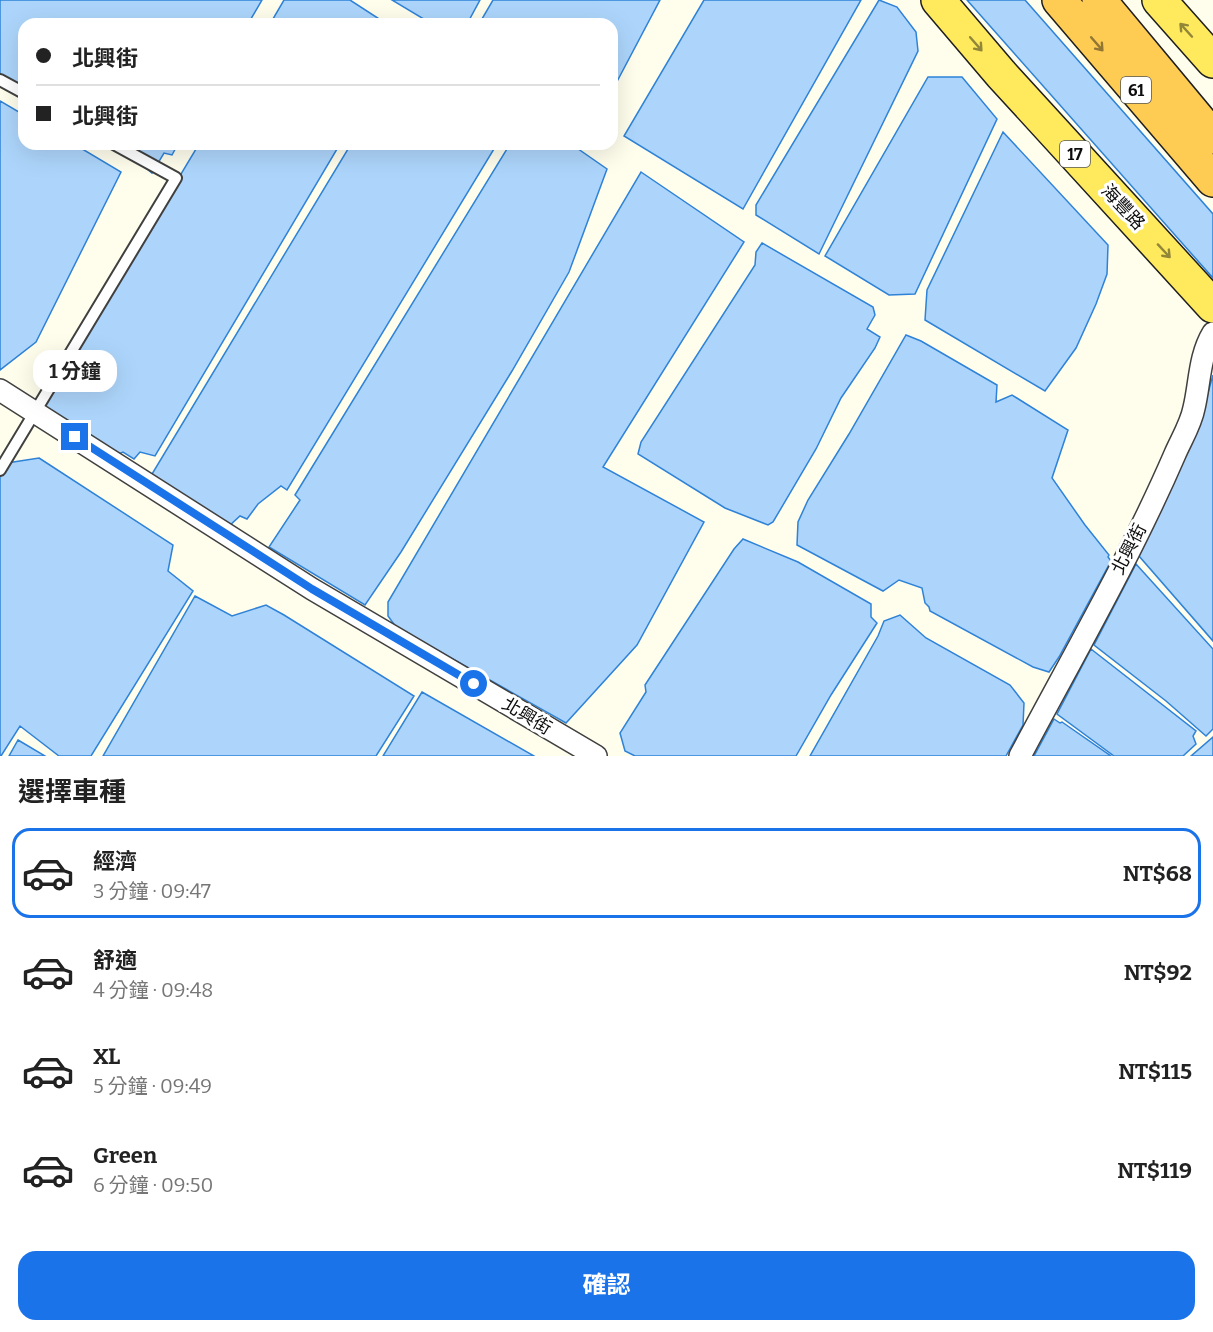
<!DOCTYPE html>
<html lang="zh-TW">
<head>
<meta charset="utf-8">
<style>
  :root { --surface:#fff; --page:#f2f2f2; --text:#222; --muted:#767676; --line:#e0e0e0; --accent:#1a73e8 }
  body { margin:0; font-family:Bitter,"Noto Sans TC",serif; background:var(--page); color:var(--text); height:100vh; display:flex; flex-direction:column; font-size:22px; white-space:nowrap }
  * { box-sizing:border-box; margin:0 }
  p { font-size:20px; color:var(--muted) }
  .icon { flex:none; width:33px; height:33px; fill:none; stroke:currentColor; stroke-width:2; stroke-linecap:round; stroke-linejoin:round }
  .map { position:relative; height:756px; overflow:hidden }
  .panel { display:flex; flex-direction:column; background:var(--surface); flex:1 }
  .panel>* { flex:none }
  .banner { position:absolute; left:18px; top:18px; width:600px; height:132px; border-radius:18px; box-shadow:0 6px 24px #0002; display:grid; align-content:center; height:132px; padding:0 18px; background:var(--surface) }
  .end { position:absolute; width:27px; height:27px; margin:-14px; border:8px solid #1a73e8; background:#fff; box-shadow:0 0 0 3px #fff }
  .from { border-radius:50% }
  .bubble { position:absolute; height:42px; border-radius:18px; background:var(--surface); box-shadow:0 6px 24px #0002; font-size:20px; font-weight:700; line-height:42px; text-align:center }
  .banner b { display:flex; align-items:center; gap:21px; height:57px; font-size:22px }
  .banner b+b { border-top:2px solid var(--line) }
  .banner i { width:15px; height:15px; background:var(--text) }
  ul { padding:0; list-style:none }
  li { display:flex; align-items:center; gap:18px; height:90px; margin:0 12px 9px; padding:0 6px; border:3px solid transparent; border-radius:18px }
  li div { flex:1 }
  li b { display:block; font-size:22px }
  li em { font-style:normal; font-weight:700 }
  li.on { border-color:var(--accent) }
  li>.icon { width:54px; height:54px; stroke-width:1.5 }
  h2 { padding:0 18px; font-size:27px; line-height:72px }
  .primary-button { display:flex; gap:12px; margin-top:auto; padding:12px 18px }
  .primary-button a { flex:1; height:69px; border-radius:18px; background:var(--accent); color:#fff; font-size:24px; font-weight:700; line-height:69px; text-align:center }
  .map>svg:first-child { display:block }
  .water { fill:#add5fb; stroke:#2e82d7; stroke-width:1.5 }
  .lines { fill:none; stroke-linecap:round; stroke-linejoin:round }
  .service-casing { stroke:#404040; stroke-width:14 }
  .minor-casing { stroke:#404040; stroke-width:24 }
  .primary-casing { stroke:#1e1e1e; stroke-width:36 }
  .trunk-casing { stroke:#1e1e1e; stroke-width:36 }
  .service { stroke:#fff; stroke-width:10 }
  .minor { stroke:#fff; stroke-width:21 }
  .primary { stroke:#ffe95c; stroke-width:33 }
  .trunk { stroke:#ffcc53; stroke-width:33 }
  .oneway { stroke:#928638 }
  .oneway2 { stroke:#927634 }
  .route { stroke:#1a73e8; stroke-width:8 }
  .labels { text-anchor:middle; stroke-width:6; stroke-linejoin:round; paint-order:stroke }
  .shield { fill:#fff; stroke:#565656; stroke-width:1.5 }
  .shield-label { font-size:16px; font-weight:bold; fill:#0d0d0d }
  .street-label { font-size:18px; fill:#0d0d0d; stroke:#fff }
</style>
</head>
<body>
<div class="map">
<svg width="1213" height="756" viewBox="0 0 1213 756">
  <rect width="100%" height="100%" fill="#fffdec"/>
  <path class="water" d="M 0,0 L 262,0 L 248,24 L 24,24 L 24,95 L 0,81 Z
    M 284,0 L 350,0 L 387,24 L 270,24 Z
    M 392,0 L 480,0 L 467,24 L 432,24 Z
    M 493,0 L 660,0 L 612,91 L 612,24 L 479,24 Z
    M 704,0 L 861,0 L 743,209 L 624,136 Z
    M 879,0 L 897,7 L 916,32 L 918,51 L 819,254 L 756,215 L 756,205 Z
    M 967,0 L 1025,0 L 1213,214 L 1213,278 Z
    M 928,77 L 962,77 L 997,119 L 915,294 L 889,295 L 825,256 Z
    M 0,101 L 24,115 L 24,144 L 74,144 L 121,172 L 36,342 L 0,370 Z
    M 1003,132 L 1108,245 L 1107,274 L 1096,304 L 1076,348 L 1045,391 L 925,320 L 927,290 Z
    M 108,144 L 178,144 L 172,155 L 164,153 L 152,173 L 141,164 Z
    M 199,144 L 340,144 L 155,456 L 140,452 L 134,459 L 123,452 L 114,456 L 41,407 Z
    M 351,144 L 497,144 L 287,490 L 281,486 L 258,504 L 247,519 L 240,516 L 229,526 L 149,479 Z
    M 510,144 L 571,144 L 607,169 L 569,272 L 512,371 L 401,552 L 365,605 L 269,547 L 300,500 L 295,495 Z
    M 641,172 L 744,242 L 603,467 L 704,522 L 637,645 L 566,723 L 396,627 L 388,616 L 388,602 Z
    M 762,243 L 873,307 L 875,315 L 867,329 L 880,337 L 875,348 L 841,398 L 816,449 L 773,522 L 768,525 L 725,508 L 638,454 L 641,442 L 755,265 L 756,252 Z
    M 906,335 L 921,341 L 997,385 L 996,402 L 1012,395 L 1068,430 L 1052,478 L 1085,525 L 1109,555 L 1108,557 L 1111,561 L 1059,657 L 1049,672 L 1033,667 L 930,611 L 929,607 L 925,603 L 922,588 L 899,580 L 883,591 L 797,545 L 798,522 L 808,500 L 849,434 Z
    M 1213,375 L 1213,641 L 1139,556 L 1198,429 Z
    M 39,458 L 173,545 L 168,571 L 193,591 L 91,756 L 59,756 L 20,726 L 1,756 L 0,756 L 0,475 L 7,463 Z
    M 743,539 L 798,562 L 871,604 L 871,617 L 877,623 L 831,695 L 796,756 L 635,756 L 625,751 L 620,733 L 646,692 L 645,685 L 734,549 Z
    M 1136,564 L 1213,649 L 1213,729 L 1206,736 L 1166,701 L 1094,645 Z
    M 195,596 L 232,616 L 266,605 L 284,615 L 414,696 L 376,756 L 103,756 Z
    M 900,615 L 926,638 L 1010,685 L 1024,703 L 1023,725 L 1006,756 L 810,756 L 878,636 L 884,621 Z
    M 1091,649 L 1196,731 L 1193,736 L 1196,744 L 1183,756 L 1114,756 L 1057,714 Z
    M 422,692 L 534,756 L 383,756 Z
    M 1054,719 L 1060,723 L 1062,722 L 1111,756 L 1034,756 Z
    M 1213,737 L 1213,756 L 1191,756 Z
    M 18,740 L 45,756 L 9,756 Z"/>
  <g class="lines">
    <g class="service-casing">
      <path id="service" d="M 0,80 L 24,93
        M 0,470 L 176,178 L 114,144"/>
    </g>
    <g class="minor-casing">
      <path id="minor" d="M 0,390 L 312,589 L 596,756
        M 1020,756 C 1073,656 1130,558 1175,454 C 1181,440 1191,424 1194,408 C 1200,383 1199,356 1213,333"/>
    </g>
    <g class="primary-casing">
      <path id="primary" d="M 938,0 L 1001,74 L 1213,306
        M 1159,0 L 1213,61"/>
    </g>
    <g class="trunk-casing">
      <path id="trunk" d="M 1059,0 L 1213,180
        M 1099,0 L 1213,137"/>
    </g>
    <use href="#service" class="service"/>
    <use href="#minor" class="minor"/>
    <use href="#primary" class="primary"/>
    <use href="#trunk" class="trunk"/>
  </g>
  <defs><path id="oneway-shaft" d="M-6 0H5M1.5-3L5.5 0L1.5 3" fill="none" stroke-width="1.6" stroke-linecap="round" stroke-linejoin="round" transform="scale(1.5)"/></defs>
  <g class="oneway">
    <use href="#oneway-shaft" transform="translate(1186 30) rotate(-132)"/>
    <use href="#oneway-shaft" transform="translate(976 44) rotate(49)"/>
    <use href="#oneway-shaft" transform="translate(1164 251) rotate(47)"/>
  </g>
  <use class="oneway2" href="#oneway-shaft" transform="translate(1097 44) rotate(49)"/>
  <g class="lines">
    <path class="route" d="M 75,437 L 312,589 L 474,684"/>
  </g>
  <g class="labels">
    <g class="shield">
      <rect x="1121" y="77" width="30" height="26" rx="4.5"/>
      <rect x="1060" y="141" width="30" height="26" rx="4.5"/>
    </g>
    <g class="shield-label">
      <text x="1136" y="96">61</text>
      <text x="1075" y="160">17</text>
    </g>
    <g class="street-label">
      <text transform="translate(1123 207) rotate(47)" y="6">海豐路</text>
      <text transform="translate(1129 549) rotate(-63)" y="6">北興街</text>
      <text transform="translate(527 716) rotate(31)" y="6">北興街</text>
    </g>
  </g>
</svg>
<i class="end from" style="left:474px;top:684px"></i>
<i class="end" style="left:75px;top:437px"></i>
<div class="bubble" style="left:33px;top:350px;width:84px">1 分鐘</div>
<div class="banner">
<b><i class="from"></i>北興街</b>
<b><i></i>北興街</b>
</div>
</div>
<section class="panel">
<h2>選擇車種</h2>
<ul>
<li class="on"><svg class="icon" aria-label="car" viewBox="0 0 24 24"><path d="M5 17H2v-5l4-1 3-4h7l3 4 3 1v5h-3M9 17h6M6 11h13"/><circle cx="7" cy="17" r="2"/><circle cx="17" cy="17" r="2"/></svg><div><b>經濟</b><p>3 分鐘 · 09:47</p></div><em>NT$68</em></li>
<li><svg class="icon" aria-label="car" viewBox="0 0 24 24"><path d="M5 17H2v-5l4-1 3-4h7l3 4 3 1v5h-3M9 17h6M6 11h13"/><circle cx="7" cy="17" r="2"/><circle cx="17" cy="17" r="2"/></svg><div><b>舒適</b><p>4 分鐘 · 09:48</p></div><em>NT$92</em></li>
<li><svg class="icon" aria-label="car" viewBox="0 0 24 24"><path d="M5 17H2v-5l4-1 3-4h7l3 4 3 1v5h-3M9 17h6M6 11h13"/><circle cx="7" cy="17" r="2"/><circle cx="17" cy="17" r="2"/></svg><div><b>XL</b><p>5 分鐘 · 09:49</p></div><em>NT$115</em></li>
<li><svg class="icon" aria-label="car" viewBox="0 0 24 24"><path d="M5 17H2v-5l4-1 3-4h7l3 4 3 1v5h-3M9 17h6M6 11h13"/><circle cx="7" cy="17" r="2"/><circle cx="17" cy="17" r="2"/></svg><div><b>Green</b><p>6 分鐘 · 09:50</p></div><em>NT$119</em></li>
</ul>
<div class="primary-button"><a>確認</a></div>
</section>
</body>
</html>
